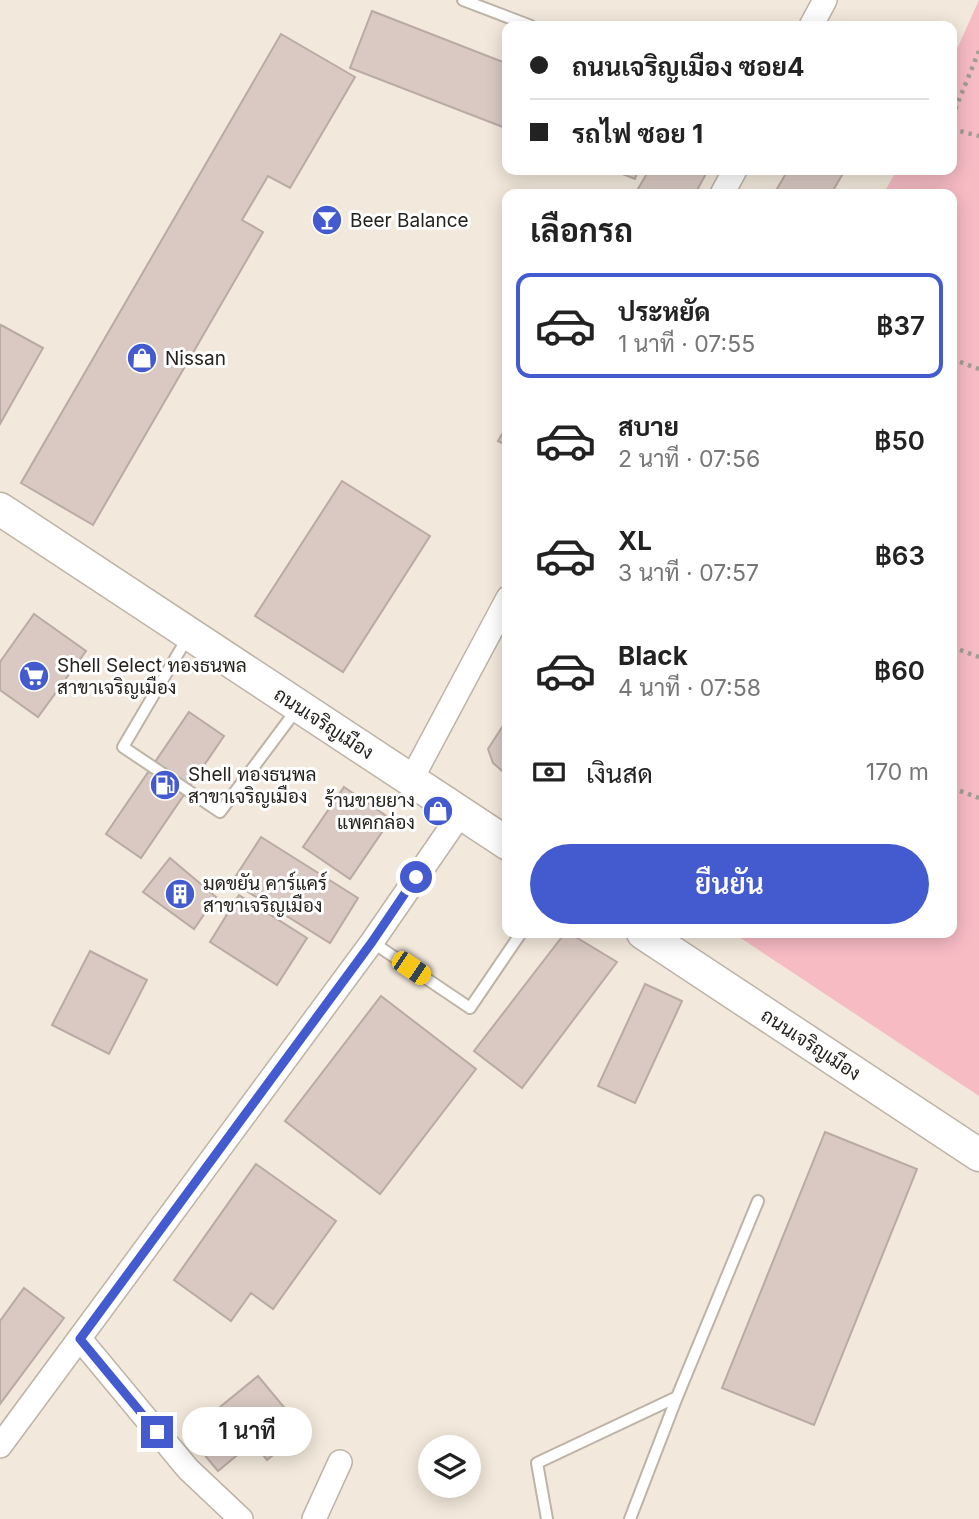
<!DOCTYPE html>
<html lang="th">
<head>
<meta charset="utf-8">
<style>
  :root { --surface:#fff; --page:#f6f6f6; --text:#222; --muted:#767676; --line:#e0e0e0; --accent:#445bcf }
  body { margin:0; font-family:Inter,Sarabun,sans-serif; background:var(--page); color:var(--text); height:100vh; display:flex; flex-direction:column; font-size:26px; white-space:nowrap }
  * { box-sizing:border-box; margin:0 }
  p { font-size:23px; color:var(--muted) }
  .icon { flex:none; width:38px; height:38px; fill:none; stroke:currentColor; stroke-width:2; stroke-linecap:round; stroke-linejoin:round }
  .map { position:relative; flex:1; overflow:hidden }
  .panel { position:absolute; left:502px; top:189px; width:455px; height:749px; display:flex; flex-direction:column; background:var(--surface); border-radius:14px; box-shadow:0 4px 18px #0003 }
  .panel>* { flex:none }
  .hud { position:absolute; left:502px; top:21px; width:455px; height:154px; border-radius:14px; box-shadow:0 4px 18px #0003; display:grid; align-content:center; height:154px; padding:0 28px; background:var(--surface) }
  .tools { position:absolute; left:418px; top:1435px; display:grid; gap:14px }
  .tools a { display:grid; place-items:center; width:63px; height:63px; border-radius:50%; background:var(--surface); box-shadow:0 4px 18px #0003; font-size:35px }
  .end { position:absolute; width:32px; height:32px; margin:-16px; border:9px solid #445bcf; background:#fff; box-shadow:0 0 0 4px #fff }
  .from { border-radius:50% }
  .bubble { position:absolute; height:49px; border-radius:24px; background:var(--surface); box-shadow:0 4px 18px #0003; font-size:23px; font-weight:600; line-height:49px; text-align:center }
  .car { position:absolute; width:21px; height:42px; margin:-21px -10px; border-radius:9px; box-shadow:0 0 5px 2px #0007; background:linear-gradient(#f5c518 24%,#345 0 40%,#f5c518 0 76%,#345 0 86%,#f5c518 0) }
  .hud b { display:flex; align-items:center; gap:24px; height:66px; font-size:26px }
  .hud b+b { border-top:2px solid var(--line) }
  .hud i { width:18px; height:18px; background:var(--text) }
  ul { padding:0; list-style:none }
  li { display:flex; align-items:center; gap:21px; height:105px; margin:0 14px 10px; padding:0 14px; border:4px solid transparent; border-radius:14px }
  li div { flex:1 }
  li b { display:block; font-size:26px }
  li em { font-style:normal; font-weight:600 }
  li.on { border-color:var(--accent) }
  li>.icon { width:63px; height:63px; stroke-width:1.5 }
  h2 { padding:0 28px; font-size:32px; line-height:84px }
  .pay { display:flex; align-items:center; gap:18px; height:77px; padding:0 28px; font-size:26px }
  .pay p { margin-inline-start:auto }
  .cta { display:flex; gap:14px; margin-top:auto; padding:14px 28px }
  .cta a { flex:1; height:80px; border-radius:42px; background:var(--accent); color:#fff; font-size:28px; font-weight:600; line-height:80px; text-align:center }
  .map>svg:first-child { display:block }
  .green { fill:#f7bbc4 }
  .building { fill:#dac9c3; stroke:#baaaa4; stroke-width:2 }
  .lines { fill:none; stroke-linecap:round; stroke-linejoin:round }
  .service-casing { stroke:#bdb3a6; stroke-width:14 }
  .minor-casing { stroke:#bdb3a6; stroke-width:26 }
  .secondary-casing { stroke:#bdb3a6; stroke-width:35 }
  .path { stroke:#a39c92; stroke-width:4.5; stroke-dasharray:3.5 5; stroke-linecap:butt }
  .service { stroke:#fff; stroke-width:10 }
  .minor { stroke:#fff; stroke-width:23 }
  .secondary { stroke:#fff; stroke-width:32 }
  .route { stroke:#445bcf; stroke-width:9 }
  .labels { text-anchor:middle; stroke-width:6; stroke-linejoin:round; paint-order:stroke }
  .poi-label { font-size:19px; fill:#26231e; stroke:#fff; text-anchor:start }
  .street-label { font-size:19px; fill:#26231e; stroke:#fff }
</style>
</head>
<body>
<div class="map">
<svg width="979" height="1519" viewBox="0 0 979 1519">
  <rect width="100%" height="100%" fill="#f2e8db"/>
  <path class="green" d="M 979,0 L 979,1096 L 733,933 L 952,933 L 952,194 L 883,194 L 897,170 L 952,170 L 952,60 Z"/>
  <path class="building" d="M 372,11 L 508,64 L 508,129 L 350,68 Z
    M 281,34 L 355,77 L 290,188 L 268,176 L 242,220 L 263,232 L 93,525 L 21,483 Z
    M 612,170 L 638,170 L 635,179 Z
    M 649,170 L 708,170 L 695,194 L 635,194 Z
    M 788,170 L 845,170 L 831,194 L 774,194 Z
    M 1,325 L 43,348 L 0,424 L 0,327 Z
    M 508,424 L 508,446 L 498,441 Z
    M 342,481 L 430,536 L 343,672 L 255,616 Z
    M 34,614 L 86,651 L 38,717 L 0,690 L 0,662 Z
    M 189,712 L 224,736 L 141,858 L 106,834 Z
    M 508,718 L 508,776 L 493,763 L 488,749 Z
    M 344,787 L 391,819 L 350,879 L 303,847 Z
    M 261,837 L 358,898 L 330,943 L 232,882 Z
    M 170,858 L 216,897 L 194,929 L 143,892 Z
    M 239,895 L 307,938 L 277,985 L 210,942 Z
    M 565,933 L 569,933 L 617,962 L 522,1088 L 474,1051 Z
    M 90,951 L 147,980 L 109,1054 L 52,1025 Z
    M 645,984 L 682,1001 L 635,1103 L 598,1086 Z
    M 381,996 L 476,1069 L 380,1194 L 285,1121 Z
    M 825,1132 L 917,1169 L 814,1425 L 722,1388 Z
    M 256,1164 L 336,1221 L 273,1309 L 251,1293 L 231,1321 L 174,1280 Z
    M 24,1288 L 64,1318 L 0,1404 L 0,1321 Z
    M 258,1376 L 303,1430 L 267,1460 L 253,1442 L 218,1471 L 187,1434 Z"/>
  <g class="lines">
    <g class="service-casing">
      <path id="service" d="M 463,0 L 531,26
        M 189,635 L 123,747 L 220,812 L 297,709
        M 372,942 L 470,1008 L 521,933
        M 677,1397 L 758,1201
        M 547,1519 L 537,1463 L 677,1397 L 630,1519"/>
    </g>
    <g class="minor-casing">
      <path id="minor" d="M 811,26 L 825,0
        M 722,194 L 735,170
        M 411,780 L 508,598
        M 80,1339 L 188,1469 L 241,1519
        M 0,1446 L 372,942 L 461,813
        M 314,1519 L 340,1462"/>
    </g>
    <g class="secondary-casing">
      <path id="secondary" d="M 0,509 L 508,844
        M 643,933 L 979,1155"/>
    </g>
    <path class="path" d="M 952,117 L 979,51
      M 952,129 L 979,136
      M 952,359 L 979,369
      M 952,647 L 979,657
      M 952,788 L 979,798"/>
    <use href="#service" class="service"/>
    <use href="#minor" class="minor"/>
    <use href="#secondary" class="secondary"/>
  </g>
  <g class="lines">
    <path class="route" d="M 157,1432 L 80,1339 L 372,942 L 416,877"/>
  </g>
  <defs>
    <g id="bar-disc" transform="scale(1.575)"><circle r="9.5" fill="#445bcf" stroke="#fff"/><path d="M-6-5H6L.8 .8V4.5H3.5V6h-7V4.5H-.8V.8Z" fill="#fff"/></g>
    <g id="shop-disc" transform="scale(1.575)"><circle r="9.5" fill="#445bcf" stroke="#fff"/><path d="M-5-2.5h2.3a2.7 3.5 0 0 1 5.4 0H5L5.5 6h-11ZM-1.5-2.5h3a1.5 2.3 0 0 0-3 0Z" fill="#fff"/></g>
    <g id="supermarket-disc" transform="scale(1.575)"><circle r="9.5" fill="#445bcf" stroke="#fff"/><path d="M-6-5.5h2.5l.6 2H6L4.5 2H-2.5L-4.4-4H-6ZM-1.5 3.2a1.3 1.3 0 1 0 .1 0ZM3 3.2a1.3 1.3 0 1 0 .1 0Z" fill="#fff"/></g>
    <g id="fuel-disc" transform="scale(1.575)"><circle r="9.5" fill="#445bcf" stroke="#fff"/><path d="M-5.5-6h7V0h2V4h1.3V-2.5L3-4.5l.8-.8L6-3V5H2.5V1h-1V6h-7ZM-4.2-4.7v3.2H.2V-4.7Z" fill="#fff"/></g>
    <g id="building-disc" transform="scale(1.575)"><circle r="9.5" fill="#445bcf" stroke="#fff"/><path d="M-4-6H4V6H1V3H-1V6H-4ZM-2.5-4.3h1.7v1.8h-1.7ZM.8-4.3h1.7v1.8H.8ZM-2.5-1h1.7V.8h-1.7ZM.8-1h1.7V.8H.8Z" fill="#fff"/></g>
  </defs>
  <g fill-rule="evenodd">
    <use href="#bar-disc" x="327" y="220"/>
    <use href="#shop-disc" x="142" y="358"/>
    <use href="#supermarket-disc" x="34" y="676"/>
    <use href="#fuel-disc" x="165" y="785"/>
    <use href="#shop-disc" x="438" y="811"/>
    <use href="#building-disc" x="180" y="894"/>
  </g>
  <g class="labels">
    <g class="poi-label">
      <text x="350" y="227">Beer Balance</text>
      <text x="165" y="365">Nissan</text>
      <text x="57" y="672">Shell Select ทองธนพล<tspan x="57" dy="22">สาขาเจริญเมือง</tspan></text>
      <text x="188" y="781">Shell ทองธนพล<tspan x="188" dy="22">สาขาเจริญเมือง</tspan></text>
      <text x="415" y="807" text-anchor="end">ร้านขายยาง<tspan x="415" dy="22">แพคกล่อง</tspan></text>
      <text x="203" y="890">มดขยัน คาร์แคร์<tspan x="203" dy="22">สาขาเจริญเมือง</tspan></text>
    </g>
    <g class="street-label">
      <text transform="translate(324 723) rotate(33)" y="7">ถนนเจริญเมือง</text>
      <text transform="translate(811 1044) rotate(33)" y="7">ถนนเจริญเมือง</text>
    </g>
  </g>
</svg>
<div class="tools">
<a><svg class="icon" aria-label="layers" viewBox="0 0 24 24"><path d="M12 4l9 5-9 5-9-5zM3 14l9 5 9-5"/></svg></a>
</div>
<i class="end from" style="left:416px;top:877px"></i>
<i class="end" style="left:157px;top:1432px"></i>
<div class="bubble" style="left:182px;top:1407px;width:130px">1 นาที</div>
<i class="car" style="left:411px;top:968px;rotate:124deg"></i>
<div class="hud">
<b><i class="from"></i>ถนนเจริญเมือง ซอย4</b>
<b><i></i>รถไฟ ซอย 1</b>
</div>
<section class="panel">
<h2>เลือกรถ</h2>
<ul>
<li class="on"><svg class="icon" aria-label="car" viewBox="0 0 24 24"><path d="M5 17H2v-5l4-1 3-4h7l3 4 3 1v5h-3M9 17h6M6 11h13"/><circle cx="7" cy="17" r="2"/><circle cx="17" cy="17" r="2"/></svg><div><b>ประหยัด</b><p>1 นาที · 07:55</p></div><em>฿37</em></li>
<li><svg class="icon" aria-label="car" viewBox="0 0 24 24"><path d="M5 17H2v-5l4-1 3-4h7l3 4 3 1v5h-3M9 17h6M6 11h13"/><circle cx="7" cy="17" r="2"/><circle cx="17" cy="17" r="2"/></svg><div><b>สบาย</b><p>2 นาที · 07:56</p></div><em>฿50</em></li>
<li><svg class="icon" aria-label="car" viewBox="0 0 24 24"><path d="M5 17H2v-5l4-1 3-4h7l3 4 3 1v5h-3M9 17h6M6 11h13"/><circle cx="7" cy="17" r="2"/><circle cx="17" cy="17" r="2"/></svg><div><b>XL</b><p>3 นาที · 07:57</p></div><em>฿63</em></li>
<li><svg class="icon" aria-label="car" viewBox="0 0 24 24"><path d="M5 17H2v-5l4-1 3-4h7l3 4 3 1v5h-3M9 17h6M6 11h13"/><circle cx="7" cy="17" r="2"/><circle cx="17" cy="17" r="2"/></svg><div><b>Black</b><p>4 นาที · 07:58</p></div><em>฿60</em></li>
</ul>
<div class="pay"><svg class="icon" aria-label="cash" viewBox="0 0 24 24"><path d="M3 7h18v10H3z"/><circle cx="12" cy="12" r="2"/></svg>เงินสด<p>170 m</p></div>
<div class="cta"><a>ยืนยัน</a></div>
</section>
</div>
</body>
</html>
